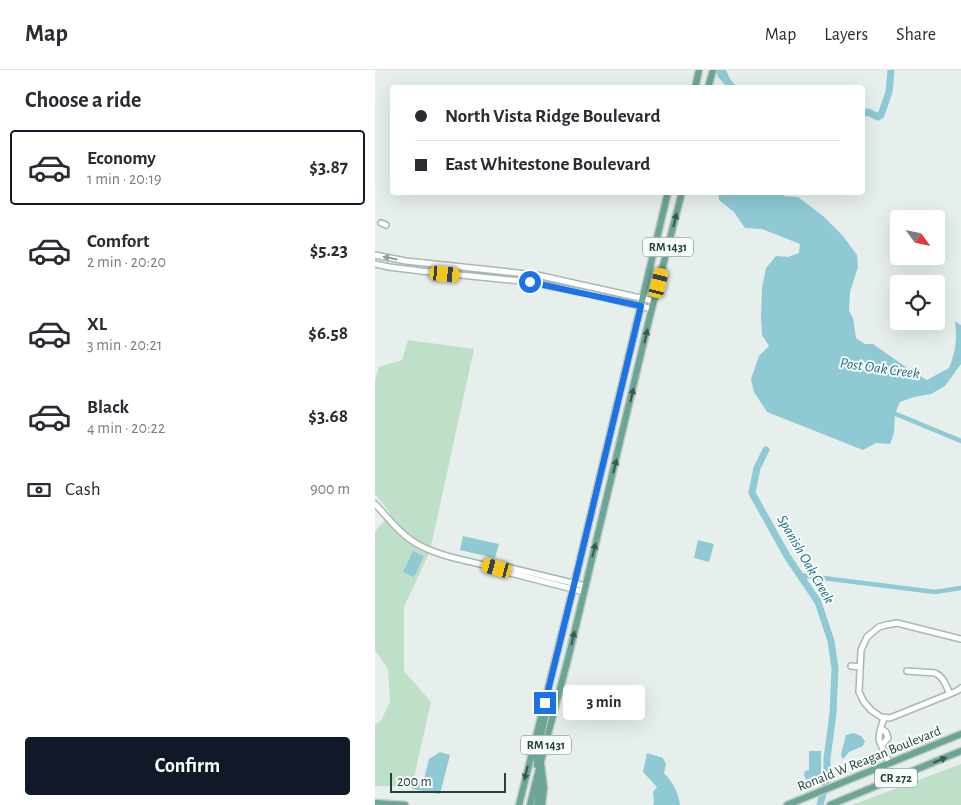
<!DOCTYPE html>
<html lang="en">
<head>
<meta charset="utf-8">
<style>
  :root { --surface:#fff; --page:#f7f7f7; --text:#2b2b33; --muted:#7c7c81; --line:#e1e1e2; --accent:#111827 }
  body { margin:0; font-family:"Alegreya Sans",sans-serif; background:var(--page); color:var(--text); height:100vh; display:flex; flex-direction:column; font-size:19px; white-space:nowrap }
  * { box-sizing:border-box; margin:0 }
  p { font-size:16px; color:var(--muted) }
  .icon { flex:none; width:28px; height:28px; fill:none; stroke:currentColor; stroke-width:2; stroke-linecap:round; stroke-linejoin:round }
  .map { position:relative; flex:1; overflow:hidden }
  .sheet { display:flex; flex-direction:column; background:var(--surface); width:375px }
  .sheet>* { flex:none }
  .banner { position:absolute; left:15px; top:15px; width:475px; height:110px; border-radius:5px; box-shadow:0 5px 20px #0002; display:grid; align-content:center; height:110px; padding:0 25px; background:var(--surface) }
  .needle { width:32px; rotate:123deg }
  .fabs { position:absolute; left:515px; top:140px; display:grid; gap:10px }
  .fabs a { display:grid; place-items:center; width:55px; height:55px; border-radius:5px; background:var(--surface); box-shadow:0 5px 20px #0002; font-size:25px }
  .scale { position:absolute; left:15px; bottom:12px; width:116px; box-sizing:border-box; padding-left:5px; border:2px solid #24423a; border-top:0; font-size:14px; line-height:18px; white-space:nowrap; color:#24423a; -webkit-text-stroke:4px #f7fbf9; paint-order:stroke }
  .end { position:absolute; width:22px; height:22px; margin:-11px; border:6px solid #1a73e8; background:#fff; box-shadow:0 0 0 2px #fff }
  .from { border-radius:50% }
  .bubble { position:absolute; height:35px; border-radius:5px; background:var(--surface); box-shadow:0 5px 20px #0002; font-size:16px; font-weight:700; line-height:35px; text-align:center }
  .car { position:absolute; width:15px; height:30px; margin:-15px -8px; border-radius:6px; box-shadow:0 0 4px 1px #0007; background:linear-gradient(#f5c518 24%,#345 0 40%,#f5c518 0 76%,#345 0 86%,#f5c518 0) }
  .banner b { display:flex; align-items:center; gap:18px; height:48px; font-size:19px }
  .banner b+b { border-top:1px solid var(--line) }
  .banner i { width:12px; height:12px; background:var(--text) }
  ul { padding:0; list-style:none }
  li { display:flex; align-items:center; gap:15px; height:75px; margin:0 10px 8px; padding:0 15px; border:2px solid transparent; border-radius:5px }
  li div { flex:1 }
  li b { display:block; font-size:19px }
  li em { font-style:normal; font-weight:700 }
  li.on { border-color:var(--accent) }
  li>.icon { width:45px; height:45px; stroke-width:1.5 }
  h2 { padding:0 25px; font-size:22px; line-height:60px }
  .pay { display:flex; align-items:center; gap:12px; height:55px; padding:0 25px; font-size:19px }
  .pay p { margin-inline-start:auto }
  .cta { display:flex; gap:10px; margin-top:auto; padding:10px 25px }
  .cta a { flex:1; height:58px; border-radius:5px; background:var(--accent); color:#fff; font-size:20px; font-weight:700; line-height:58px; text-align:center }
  header { display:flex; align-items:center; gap:30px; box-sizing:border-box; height:70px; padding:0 25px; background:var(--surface); border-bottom:1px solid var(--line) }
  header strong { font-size:24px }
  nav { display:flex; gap:28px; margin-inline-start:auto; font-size:18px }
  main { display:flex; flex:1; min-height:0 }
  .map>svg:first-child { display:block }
  .green { fill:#bfe0c8 }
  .water { fill:#8ec9d4 }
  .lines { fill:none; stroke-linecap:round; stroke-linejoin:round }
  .canal { stroke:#8ec9d4; stroke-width:4.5 }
  .river { stroke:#8ec9d4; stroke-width:7 }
  .minor-casing { stroke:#a8b8b2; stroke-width:8 }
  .major-casing { stroke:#c2cac8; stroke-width:9 }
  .minor { stroke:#fff; stroke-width:5 }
  .major { stroke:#6aa596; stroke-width:6 }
  .oneway { fill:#365b51 }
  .oneway2 { fill:#92a09c }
  .route { stroke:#1a73e8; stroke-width:6 }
  .labels { text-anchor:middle; stroke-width:4; stroke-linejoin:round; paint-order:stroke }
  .shield { fill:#f7fbf9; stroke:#637a73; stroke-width:1 }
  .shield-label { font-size:12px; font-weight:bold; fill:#24423a }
  .street-label { font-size:14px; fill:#24423a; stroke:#f7fbf9 }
  .water-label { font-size:15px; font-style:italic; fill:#1c6f80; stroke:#f7fbf9 }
</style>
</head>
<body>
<header>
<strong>Map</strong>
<nav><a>Map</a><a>Layers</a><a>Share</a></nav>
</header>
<main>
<section class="sheet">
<h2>Choose a ride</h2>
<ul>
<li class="on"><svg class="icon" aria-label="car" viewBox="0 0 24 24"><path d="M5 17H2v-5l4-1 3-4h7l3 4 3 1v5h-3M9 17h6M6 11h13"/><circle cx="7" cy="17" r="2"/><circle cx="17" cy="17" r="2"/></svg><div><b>Economy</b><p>1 min · 20:19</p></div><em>$3.87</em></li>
<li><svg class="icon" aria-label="car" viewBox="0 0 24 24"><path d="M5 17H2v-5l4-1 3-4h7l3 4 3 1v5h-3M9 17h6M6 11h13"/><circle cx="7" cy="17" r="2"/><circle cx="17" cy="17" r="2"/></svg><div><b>Comfort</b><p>2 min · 20:20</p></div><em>$5.23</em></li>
<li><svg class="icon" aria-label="car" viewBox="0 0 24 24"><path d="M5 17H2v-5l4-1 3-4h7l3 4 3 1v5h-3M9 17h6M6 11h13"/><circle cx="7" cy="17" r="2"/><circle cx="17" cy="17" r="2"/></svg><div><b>XL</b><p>3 min · 20:21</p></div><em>$6.58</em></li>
<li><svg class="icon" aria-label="car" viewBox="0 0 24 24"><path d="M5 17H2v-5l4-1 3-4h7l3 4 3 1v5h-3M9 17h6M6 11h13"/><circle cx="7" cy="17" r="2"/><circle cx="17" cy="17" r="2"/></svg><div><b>Black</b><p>4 min · 20:22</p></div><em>$3.68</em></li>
</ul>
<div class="pay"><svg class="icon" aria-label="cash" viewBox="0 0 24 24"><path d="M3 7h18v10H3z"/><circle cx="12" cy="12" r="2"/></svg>Cash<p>900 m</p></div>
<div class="cta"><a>Confirm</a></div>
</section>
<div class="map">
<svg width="586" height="735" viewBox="0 0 586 735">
  <rect width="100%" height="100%" fill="#e6efeb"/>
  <path class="green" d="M 33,270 L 99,279 L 55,481 L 29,537 L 29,601 L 56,632 L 37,716 L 0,716 L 0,655 L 7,649 L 15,631 L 13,599 L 0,580 L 0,461 L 16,444 L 0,424 L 0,310 L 4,297 L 27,290 Z
    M 586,694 L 586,735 L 477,735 Z"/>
  <path class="water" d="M 340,0 L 351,0 L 355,9 L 362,17 L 352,17 L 343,7 Z
    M 343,123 L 407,123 L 409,126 L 423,127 L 448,146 L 468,166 L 482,185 L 483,197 L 475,222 L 474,241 L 478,248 L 481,268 L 490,274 L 498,274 L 538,302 L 552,310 L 574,298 C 581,280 582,270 580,251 L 586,255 L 586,294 L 570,316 L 556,324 L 539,327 L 525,332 L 520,344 L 519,363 L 515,374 L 501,373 L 488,380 L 392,342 L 379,322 L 376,309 L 384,286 L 394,276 L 387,265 L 386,247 L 387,218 L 391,198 L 401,186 L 413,187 L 424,183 L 425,174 L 387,159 L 370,158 L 359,142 L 344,130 Z
    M 88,466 L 124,474 L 120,488 L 85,480 Z
    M 323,470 L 339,474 L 334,492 L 319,488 Z
    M 38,481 L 49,486 L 39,507 L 28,502 Z
    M 479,663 L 486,666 L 490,671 L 488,676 L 474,682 L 469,688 L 467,689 L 466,684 L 471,665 Z
    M 434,681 L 446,681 L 446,705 L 430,712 L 431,709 L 429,705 L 430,701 L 434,700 Z
    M 65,682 L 75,685 L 65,724 L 37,719 L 39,711 L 48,713 L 54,689 Z
    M 272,683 L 288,688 L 291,694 L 289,703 C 298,712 303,722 305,735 L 278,735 L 279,731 L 278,722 L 282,717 L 268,702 Z"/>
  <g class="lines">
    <path class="canal" d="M 516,342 L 586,371
      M 424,505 L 560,522 L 586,518"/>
    <path class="river" d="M 488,44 L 493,42 L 503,47 L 506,45 L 514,22 L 516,0
      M 391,380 L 382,398 L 377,423 L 412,486 L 443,532 L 456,571 L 460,598 L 458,644 L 452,688 L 452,708 L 445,735"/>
    <g class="minor-casing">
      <path id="minor" d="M 6,153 L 11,155
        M 0,185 L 31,191 L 162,205 L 279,231
        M 0,194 L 14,197 L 46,201 L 155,212 L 216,224 L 277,239
        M 0,434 C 12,446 22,461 36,470 C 58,486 95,491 122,498 L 128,501 L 209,522
        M 122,498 L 128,496 L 210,516
        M 586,569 L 522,553 L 511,555 L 504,557 L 492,567 L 486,580 L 484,622 L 489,632 L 496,640 L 506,647 L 515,648 L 582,621 L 586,618
        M 476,596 L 485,597
        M 532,601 L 560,603 C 569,607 571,616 575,624
        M 509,648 C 507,654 504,662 504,669 C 505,674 512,687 514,693
        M 506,659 L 511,662 L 513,668 L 507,675"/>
    </g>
    <g class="major-casing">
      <path id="major" d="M 320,18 L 324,0
        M 333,18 L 338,0
        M 166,694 L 169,718 L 167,735
        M 162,695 L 162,682 L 171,643
        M 0,733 L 30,735
        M 144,735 L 198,519 L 293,122
        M 155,735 C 167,685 181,635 194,585 L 275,246 L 307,122
        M 162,735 L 164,720 L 163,705
        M 412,735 L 586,664
        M 455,735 L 586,681"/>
    </g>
    <use href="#minor" class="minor"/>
    <use href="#major" class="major"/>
  </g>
  <defs><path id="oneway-solid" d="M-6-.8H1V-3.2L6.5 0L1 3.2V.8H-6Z" transform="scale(1.25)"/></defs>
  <g class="oneway">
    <use href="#oneway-solid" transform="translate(300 150) rotate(-76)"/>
    <use href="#oneway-solid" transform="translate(271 266) rotate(-77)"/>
    <use href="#oneway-solid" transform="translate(257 325) rotate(-77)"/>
    <use href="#oneway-solid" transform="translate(240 396) rotate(-76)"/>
    <use href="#oneway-solid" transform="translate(219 480) rotate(-76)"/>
    <use href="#oneway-solid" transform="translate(198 568) rotate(-77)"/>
    <use href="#oneway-solid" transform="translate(565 690) rotate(-22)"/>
    <use href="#oneway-solid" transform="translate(151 703) rotate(104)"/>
  </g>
  <use class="oneway2" href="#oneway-solid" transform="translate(15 188) rotate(-169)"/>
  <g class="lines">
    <path class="route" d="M 155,212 L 266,236 L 198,519 L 170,633"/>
  </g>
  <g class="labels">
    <g class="shield">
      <rect x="268" y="167.5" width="50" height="19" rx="4"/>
      <rect x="146" y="665.5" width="50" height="19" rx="4"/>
      <rect x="500" y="698.5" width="42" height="19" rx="4"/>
    </g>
    <g class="shield-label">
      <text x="293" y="181">RM 1431</text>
      <text x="171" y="679">RM 1431</text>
      <text x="521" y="712">CR 272</text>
    </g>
    <g class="street-label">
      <text transform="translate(494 688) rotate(-22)" y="5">Ronald W Reagan Boulevard</text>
    </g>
    <g class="water-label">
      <text transform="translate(505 298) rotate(8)" y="5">Post Oak Creek</text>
      <text transform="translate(431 489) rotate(60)" y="5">Spanish Oak Creek</text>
    </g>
  </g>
</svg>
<div class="fabs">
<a><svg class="needle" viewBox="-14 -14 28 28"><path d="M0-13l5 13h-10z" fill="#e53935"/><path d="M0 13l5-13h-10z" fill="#7c7c81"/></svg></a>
<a><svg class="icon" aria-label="locate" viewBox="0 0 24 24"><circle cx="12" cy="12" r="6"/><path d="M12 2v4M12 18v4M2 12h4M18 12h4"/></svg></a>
</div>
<div class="scale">200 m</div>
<i class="end from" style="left:155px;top:212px"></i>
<i class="end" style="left:170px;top:633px"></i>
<div class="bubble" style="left:188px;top:615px;width:82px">3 min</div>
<i class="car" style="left:70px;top:204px;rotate:95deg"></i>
<i class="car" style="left:284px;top:213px;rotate:14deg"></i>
<i class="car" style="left:122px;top:498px;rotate:285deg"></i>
<div class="banner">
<b><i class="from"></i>North Vista Ridge Boulevard</b>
<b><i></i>East Whitestone Boulevard</b>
</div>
</div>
</main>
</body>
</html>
